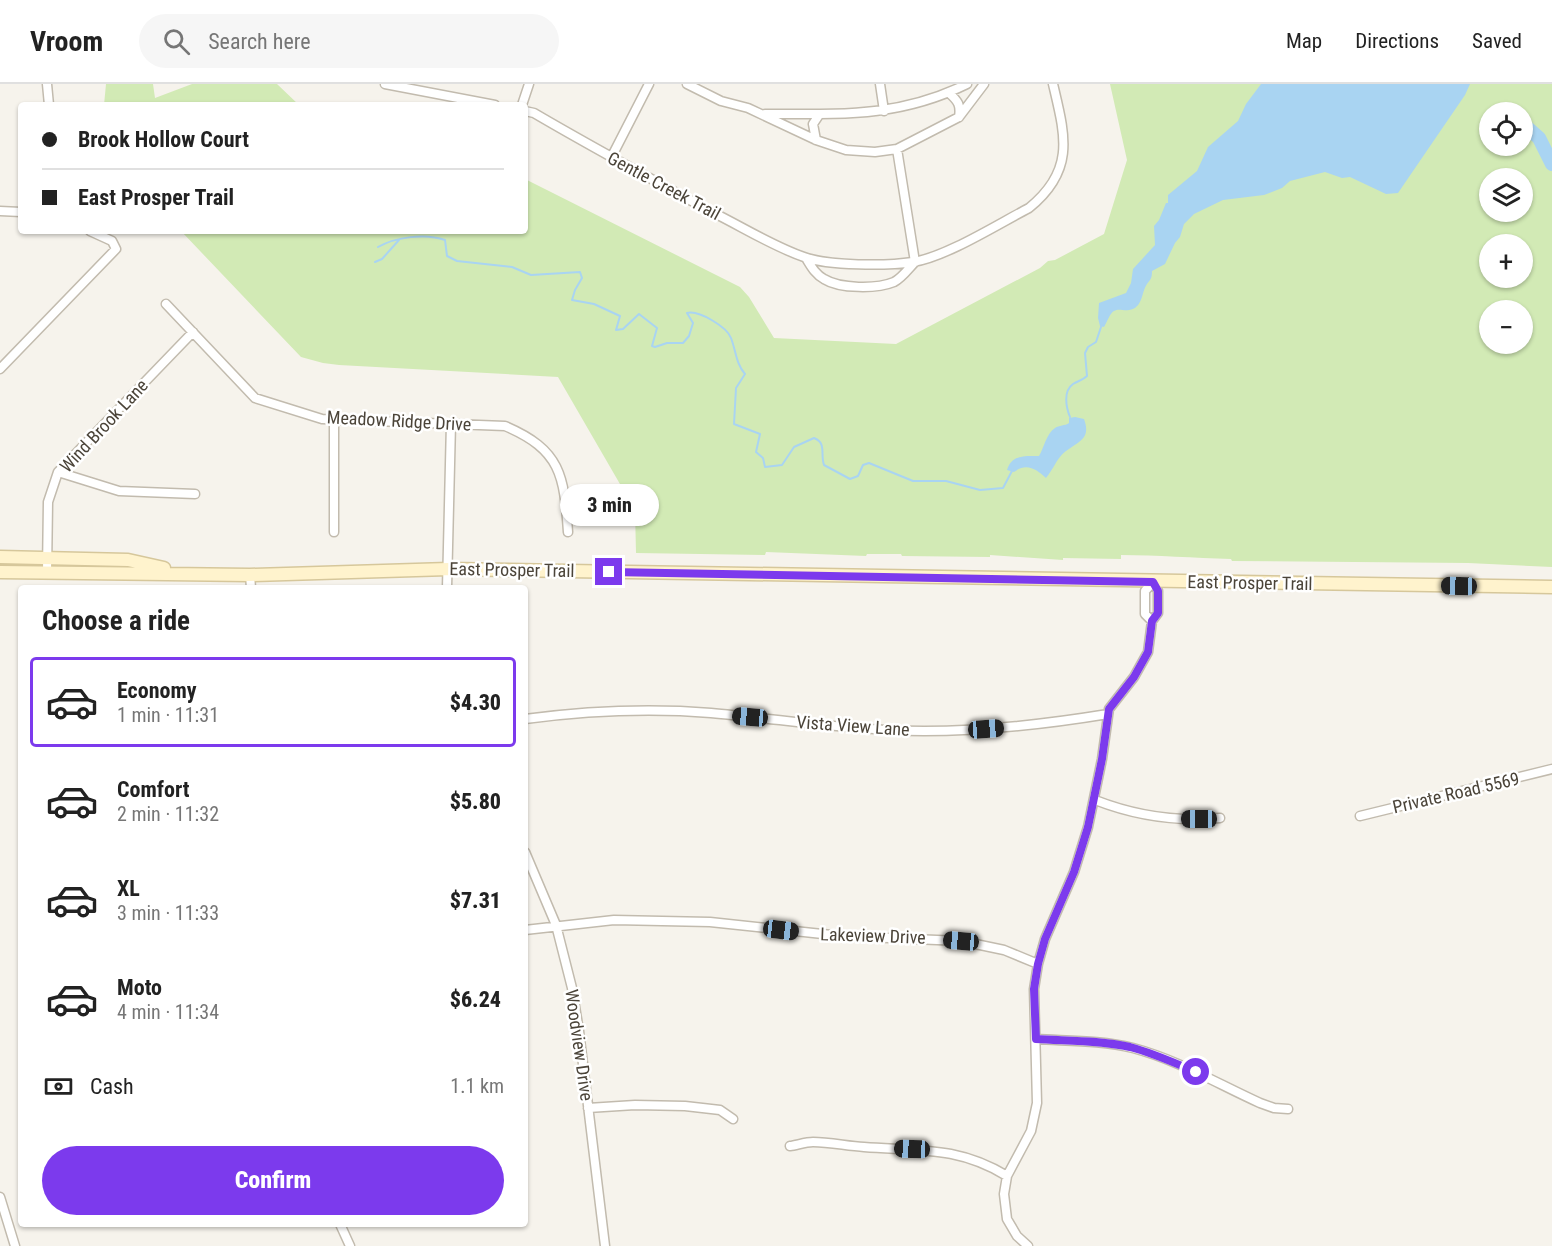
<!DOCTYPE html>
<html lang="en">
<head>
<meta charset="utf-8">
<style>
  :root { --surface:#fff; --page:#f6f6f6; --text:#222; --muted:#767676; --line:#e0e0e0; --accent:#7c3aed }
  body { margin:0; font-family:"Roboto Condensed",sans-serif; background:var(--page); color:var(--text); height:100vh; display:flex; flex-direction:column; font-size:22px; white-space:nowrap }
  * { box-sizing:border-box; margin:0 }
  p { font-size:20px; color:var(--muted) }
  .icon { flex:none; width:33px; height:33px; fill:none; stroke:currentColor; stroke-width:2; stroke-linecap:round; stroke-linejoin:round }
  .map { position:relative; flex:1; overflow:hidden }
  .side { position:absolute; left:18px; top:501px; width:510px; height:642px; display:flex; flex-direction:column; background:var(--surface); border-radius:6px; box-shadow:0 2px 4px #0004 }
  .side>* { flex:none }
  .guide { position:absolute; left:18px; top:18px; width:510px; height:132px; border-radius:6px; box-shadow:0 2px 4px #0004; display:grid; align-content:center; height:132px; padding:0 24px; background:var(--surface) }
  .tools { position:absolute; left:1479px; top:18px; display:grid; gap:12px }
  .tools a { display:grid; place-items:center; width:54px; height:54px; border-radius:50%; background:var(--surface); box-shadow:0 2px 4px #0004; font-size:30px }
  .end { position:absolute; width:27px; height:27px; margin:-14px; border:8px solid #7c3aed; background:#fff; box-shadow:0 0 0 3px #fff }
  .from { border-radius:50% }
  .bubble { position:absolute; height:42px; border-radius:21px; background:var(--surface); box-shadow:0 2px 4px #0004; font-size:20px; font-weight:800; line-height:42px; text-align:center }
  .car { position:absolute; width:18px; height:36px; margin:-18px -9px; border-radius:8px; box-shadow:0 0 4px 2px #0007; background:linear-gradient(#222 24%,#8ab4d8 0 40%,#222 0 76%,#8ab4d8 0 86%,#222 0) }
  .guide b { display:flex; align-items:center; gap:21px; height:57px; font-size:22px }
  .guide b+b { border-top:2px solid var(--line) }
  .guide i { width:15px; height:15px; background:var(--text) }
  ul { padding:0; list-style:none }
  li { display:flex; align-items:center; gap:18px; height:90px; margin:0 12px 9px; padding:0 12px; border:3px solid transparent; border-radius:6px }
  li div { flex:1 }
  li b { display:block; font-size:22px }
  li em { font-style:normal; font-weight:800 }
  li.current { border-color:var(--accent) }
  li>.icon { width:54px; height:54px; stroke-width:1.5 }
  h2 { padding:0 24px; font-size:27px; line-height:72px }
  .pay { display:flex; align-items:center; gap:15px; height:66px; padding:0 24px; font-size:22px }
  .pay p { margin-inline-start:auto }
  .cta { display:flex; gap:12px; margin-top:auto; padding:12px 24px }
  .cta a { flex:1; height:69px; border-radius:36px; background:var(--accent); color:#fff; font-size:24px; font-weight:800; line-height:69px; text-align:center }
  header { display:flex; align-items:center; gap:36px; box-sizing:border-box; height:84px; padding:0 30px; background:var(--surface); border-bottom:2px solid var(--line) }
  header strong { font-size:28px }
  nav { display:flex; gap:33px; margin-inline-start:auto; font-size:21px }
  .search { width:420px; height:54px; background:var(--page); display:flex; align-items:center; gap:15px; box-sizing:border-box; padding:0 21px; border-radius:33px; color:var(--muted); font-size:22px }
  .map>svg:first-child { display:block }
  .green { fill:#d2eab5; fill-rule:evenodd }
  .water { fill:#a9d4f2 }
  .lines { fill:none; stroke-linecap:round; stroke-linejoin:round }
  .stream { stroke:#a9d4f2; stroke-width:2 }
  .river { stroke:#a9d4f2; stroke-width:14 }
  .street-casing { stroke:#c2bbae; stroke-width:11 }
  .secondary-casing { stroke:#d6c79b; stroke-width:15 }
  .street { stroke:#fff; stroke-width:8 }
  .secondary { stroke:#fff3cd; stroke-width:12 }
  .route { stroke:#7c3aed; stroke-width:8 }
  .labels { text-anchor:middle; stroke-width:5; stroke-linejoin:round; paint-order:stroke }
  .street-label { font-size:18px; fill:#4b4439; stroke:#fff }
</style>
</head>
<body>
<header>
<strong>Vroom</strong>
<div class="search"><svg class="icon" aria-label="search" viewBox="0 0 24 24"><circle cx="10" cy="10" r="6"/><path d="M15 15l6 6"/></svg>Search here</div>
<nav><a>Map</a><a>Directions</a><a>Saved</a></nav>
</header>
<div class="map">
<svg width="1552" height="1162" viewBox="0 0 1552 1162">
  <rect width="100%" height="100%" fill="#f6f3ec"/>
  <path class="green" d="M 106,0 L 153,0 L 155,14 L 192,0 L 277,0 L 299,21 L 104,21 Z
    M 1110,0 L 1552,0 L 1552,483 L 1468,479 L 1232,477 L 1231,475 C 1194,474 1157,471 1121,471 L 1121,475 L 1063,474 L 1063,476 L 990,471 L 990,473 L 902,472 L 901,470 L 867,470 L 866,472 L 766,468 L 765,471 L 636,469 L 635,426 L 558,293 L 339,281 L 323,279 L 301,273 L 181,147 L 525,147 L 525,95 L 740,203 L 749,213 L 774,254 L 896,260 L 1040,184 L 1048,177 L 1055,176 L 1104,150 L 1127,76 ZM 1490,28 L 1522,28 L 1522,62 L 1490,62 ZM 1490,94 L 1522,94 L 1522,128 L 1490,128 ZM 1490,160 L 1522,160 L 1522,194 L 1490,194 ZM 1490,226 L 1522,226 L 1522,260 L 1490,260 Z"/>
  <path class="water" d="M 1261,0 L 1470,0 L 1465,11 L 1398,109 L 1386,110 L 1350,93 L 1342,94 L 1325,88 L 1290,97 L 1282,104 L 1264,111 L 1223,116 L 1194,130 L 1184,140 L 1180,153 L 1175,159 L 1165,180 L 1152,187 C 1152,194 1151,195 1147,200 C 1141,209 1143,224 1129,226 C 1123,227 1119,224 1114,227 C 1110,229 1107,238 1104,243 L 1100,242 L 1098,234 L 1099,219 L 1126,209 L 1131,199 L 1133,185 L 1155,161 L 1154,142 L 1159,136 L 1166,119 L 1168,119 L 1168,111 L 1197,87 L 1208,63 L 1238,37 L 1246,20 Z
    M 1075,333 L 1084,335 C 1093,359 1072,358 1060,373 C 1055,379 1052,387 1046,394 C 1037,386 1027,378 1014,388 L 1007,386 C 1012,370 1026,372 1039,372 C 1044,364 1046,350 1055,344 C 1059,341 1065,342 1069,339 L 1069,334 Z"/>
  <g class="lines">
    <path class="stream" d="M 378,163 C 396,153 425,149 445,156 L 447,172 L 457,177 L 512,183 L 531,191 L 580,188 L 582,194 L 575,206 L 572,216 L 594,220 L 620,232 L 616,246 L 623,245 L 639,230 L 657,244 L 652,262 L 655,263 L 667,259 L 683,259 L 689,252 L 693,239 L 687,229 C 699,226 727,243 731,254 C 736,267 736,280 745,290 L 736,304 L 734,340 L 760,350 L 756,368 L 763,374 L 765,383 L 782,381 L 794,363 L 814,354 C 827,359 820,370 824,381 L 850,395 L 858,392 L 863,381 L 869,379 L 913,397 L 946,397 L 980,406 L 1003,404 L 1013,385
      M 375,178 L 382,175 L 399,156
      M 1070,333 C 1066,323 1063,307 1073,300 C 1078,297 1083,296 1087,292 L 1085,269 L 1088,263 L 1096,258 L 1102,240"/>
    <path class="river" d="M 1502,27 L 1504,28
      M 1522,39 L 1539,54 L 1552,80"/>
    <g class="street-casing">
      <path id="street" d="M 47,0 L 49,21
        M 385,0 L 495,21
        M 687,0 L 721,17 L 748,24 L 816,56 L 846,66 L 875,68 L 897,65 L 959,33 L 984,0
        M 880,0 L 884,27
        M 949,9 C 958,17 961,21 959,33
        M 522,21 L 529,0
        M 525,27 L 534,29 C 592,63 651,95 710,127 C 741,142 772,162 804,173 C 829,182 887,182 913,178 C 946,173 998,140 1029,124 C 1076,86 1065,51 1053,0
        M 765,30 C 839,30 898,34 967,0
        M 816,56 L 813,40 L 819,31
        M 897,65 L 915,178
        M 611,74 L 649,0
        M 0,127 L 21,128
        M 806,174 C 811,182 815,190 824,195 C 840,205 877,205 894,198 C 902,194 909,184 915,178
        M 166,220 L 255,314 L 322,335 L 505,342 C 561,366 564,391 568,448
        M 0,285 L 116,165 L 112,157 L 90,147
        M 334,336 L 334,448
        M 58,388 L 119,407 L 195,410
        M 47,488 L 48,418 L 58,388 L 193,248
        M 250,491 L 251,504
        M 447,504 L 451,339
        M 525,635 C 586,627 649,624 711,629 C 769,634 828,643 887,646 C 961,650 1035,642 1108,630
        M 1095,716 C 1136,732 1177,738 1220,734
        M 1360,732 L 1552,685
        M 525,768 L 556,841 L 572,904 L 579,947 L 605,1162
        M 525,846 L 614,836 L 710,838 L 841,852 L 961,857 L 1004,866 L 1038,880
        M 1036,955 C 1068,957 1101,956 1133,964 C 1178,976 1218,1000 1260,1019 L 1274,1024 L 1288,1025
        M 588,1024 L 635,1021 L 685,1022 L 720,1026 L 733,1035
        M 790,1062 C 797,1061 806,1058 813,1058 C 830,1058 847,1062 864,1063 C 918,1067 958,1062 1007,1092
        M 0,1113 L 15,1162
        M 340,1140 L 350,1162
        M 1028,1162 L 1017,1152 L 1007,1135 L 1004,1110 L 1007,1092 L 1031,1047 L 1037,1019 L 1034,905 L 1038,880 L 1045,855 L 1074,788 L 1088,743 L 1102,675 L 1109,625 L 1134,593 L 1148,568 L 1152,537 L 1158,529 L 1158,507 L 1153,498 L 1145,507 L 1145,530 L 1152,537"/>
    </g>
    <g class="secondary-casing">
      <path id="secondary" d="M 0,473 L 128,476 L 164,484
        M 0,488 L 250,491 L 448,485 L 1552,503"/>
    </g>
    <use href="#street" class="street"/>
    <use href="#secondary" class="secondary"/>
  </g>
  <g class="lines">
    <path class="route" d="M 609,488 L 1153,498 L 1158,507 L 1158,529 L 1152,537 L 1148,568 L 1134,593 L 1109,625 L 1102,675 L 1088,743 L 1074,788 L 1045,855 L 1038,880 L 1034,905 L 1036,955 C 1067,957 1099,956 1130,963 C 1153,969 1175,979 1196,988"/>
  </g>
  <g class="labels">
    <g class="street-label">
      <text transform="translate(664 102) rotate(28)" y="6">Gentle Creek Trail</text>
      <text transform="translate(399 337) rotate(3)" y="6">Meadow Ridge Drive</text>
      <text transform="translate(104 342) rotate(-47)" y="6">Wind Brook Lane</text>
      <text transform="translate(512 486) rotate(1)" y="6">East Prosper Trail</text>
      <text transform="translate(1250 499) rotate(1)" y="6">East Prosper Trail</text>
      <text transform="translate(853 642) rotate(4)" y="6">Vista View Lane</text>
      <text transform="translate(1456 709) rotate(-13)" y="6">Private Road 5569</text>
      <text transform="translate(873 852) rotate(2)" y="6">Lakeview Drive</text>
      <text transform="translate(579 961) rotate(82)" y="6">Woodview Drive</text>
    </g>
  </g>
</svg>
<div class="tools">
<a><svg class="icon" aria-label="locate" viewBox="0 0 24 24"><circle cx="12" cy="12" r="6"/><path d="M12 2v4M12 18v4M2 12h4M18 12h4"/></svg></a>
<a><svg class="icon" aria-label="layers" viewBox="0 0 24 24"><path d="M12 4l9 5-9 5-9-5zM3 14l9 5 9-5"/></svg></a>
<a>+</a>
<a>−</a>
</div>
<i class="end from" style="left:1196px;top:988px"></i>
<i class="end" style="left:609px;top:488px"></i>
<div class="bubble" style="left:560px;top:400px;width:99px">3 min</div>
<i class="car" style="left:1459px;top:502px;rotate:271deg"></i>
<i class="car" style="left:750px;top:633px;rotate:275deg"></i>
<i class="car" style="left:986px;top:645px;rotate:86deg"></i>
<i class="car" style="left:1199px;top:735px;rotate:270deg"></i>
<i class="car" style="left:781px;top:846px;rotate:97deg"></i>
<i class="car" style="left:961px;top:857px;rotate:275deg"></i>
<i class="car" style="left:912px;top:1065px;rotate:272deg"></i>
<div class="guide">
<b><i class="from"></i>Brook Hollow Court</b>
<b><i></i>East Prosper Trail</b>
</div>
<section class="side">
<h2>Choose a ride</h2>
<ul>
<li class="current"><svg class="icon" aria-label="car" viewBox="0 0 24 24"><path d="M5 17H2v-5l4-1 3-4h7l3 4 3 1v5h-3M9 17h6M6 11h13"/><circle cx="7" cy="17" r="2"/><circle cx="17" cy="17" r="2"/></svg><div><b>Economy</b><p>1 min · 11:31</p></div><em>$4.30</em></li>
<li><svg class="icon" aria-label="car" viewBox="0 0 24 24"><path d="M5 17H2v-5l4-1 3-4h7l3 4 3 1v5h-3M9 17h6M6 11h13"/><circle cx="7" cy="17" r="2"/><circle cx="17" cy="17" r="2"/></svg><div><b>Comfort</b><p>2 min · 11:32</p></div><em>$5.80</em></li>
<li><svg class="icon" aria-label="car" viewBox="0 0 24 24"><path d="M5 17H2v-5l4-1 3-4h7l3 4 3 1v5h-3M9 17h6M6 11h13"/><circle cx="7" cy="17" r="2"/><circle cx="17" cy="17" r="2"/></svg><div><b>XL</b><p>3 min · 11:33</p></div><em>$7.31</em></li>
<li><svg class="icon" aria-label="car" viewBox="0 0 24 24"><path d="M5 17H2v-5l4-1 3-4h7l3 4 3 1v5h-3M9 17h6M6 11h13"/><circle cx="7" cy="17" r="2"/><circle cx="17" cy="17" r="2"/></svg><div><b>Moto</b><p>4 min · 11:34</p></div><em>$6.24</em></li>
</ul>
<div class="pay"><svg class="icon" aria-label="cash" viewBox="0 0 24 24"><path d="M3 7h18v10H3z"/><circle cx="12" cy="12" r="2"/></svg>Cash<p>1.1 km</p></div>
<div class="cta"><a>Confirm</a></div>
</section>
</div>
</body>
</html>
